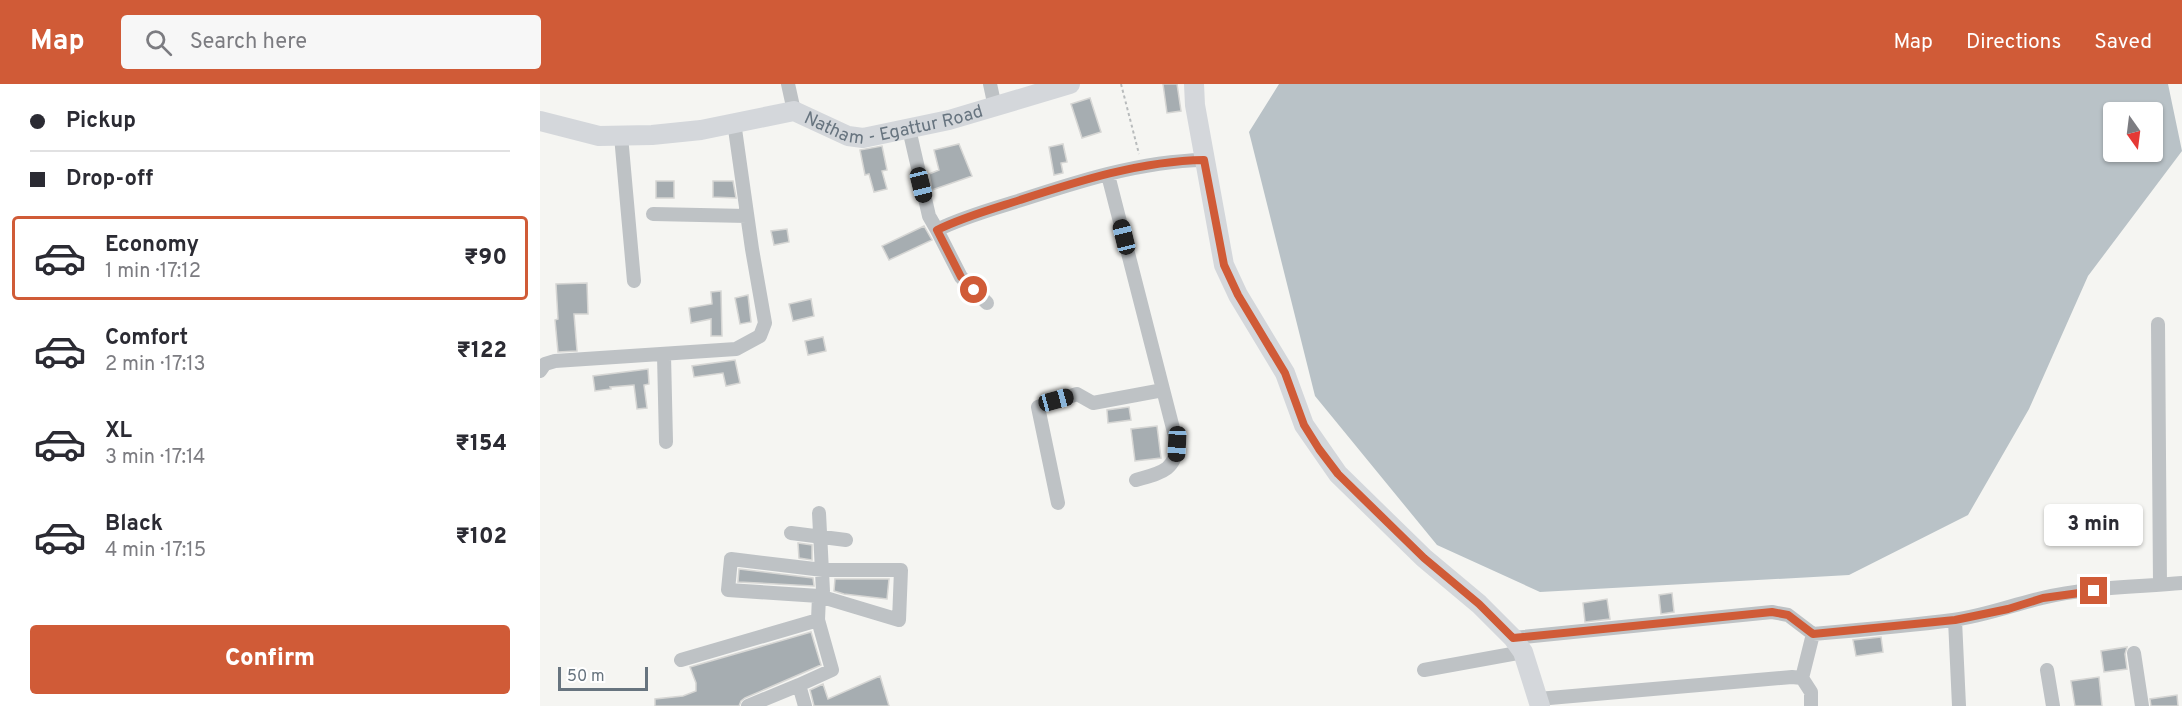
<!DOCTYPE html>
<html lang="en">
<head>
<meta charset="utf-8">
<style>
  :root { --surface:#fff; --page:#f7f7f7; --text:#2b2b33; --muted:#7c7c81; --line:#e1e1e2; --accent:#d05b37 }
  body { margin:0; font-family:Overpass,sans-serif; background:var(--page); color:var(--text); height:100vh; display:flex; flex-direction:column; font-size:22px; white-space:nowrap }
  * { box-sizing:border-box; margin:0 }
  p { font-size:20px; color:var(--muted) }
  .icon { flex:none; width:33px; height:33px; fill:none; stroke:currentColor; stroke-width:2; stroke-linecap:round; stroke-linejoin:round }
  .map { position:relative; flex:1; overflow:hidden }
  .drawer { display:flex; flex-direction:column; background:var(--surface); width:540px }
  .drawer>* { flex:none }
  .guide { display:grid; align-content:center; height:132px; padding:0 30px; background:var(--surface) }
  .needle { width:39px; rotate:166deg }
  .fabs { position:absolute; left:1563px; top:18px; display:grid; gap:12px }
  .fabs a { display:grid; place-items:center; width:60px; height:60px; border-radius:6px; background:var(--surface); box-shadow:0 2px 4px #0004; font-size:30px }
  .scale { position:absolute; left:18px; bottom:15px; width:90px; box-sizing:border-box; padding-left:6px; border:3px solid #67747f; border-top:0; font-size:16px; line-height:21px; white-space:nowrap; color:#67747f; -webkit-text-stroke:4px #fff; paint-order:stroke }
  .end { position:absolute; width:27px; height:27px; margin:-14px; border:8px solid #d05b37; background:#fff; box-shadow:0 0 0 3px #fff }
  .from { border-radius:50% }
  .bubble { position:absolute; height:42px; border-radius:6px; background:var(--surface); box-shadow:0 2px 4px #0004; font-size:20px; font-weight:800; line-height:42px; text-align:center }
  .car { position:absolute; width:18px; height:36px; margin:-18px -9px; border-radius:8px; box-shadow:0 0 4px 2px #0007; background:linear-gradient(#222 24%,#8ab4d8 0 40%,#222 0 76%,#8ab4d8 0 86%,#222 0) }
  .guide b { display:flex; align-items:center; gap:21px; height:57px; font-size:22px }
  .guide b+b { border-top:2px solid var(--line) }
  .guide i { width:15px; height:15px; background:var(--text) }
  ul { padding:0; list-style:none }
  li { display:flex; align-items:center; gap:18px; height:84px; margin:0 12px 9px; padding:0 18px; border:3px solid transparent; border-radius:6px }
  li div { flex:1 }
  li b { display:block; font-size:22px }
  li em { font-style:normal; font-weight:800 }
  li.active { border-color:var(--accent) }
  li>.icon { width:54px; height:54px; stroke-width:1.5 }
  .button { display:flex; gap:12px; margin-top:auto; padding:12px 30px }
  .button a { flex:1; height:69px; border-radius:6px; background:var(--accent); color:#fff; font-size:24px; font-weight:800; line-height:69px; text-align:center }
  header { display:flex; align-items:center; gap:36px; box-sizing:border-box; height:84px; padding:0 30px; background:var(--accent); color:#fff }
  header strong { font-size:28px }
  nav { display:flex; gap:33px; margin-inline-start:auto; font-size:21px }
  .search { width:420px; height:54px; background:var(--page); display:flex; align-items:center; gap:15px; box-sizing:border-box; padding:0 21px; border-radius:6px; color:var(--muted); font-size:22px }
  main { display:flex; flex:1; min-height:0 }
  .map>svg:first-child { display:block }
  .water { fill:#b9c2c7; fill-rule:evenodd }
  .building { fill:#a6adb1; stroke:#d6d6d4; stroke-width:1.5 }
  .lines { fill:none; stroke-linecap:round; stroke-linejoin:round }
  .path { stroke:#b8bbbc; stroke-width:2; stroke-dasharray:3 3; stroke-linecap:butt }
  .street { stroke:#bec2c5; stroke-width:14 }
  .secondary { stroke:#d4d7db; stroke-width:20 }
  .route { stroke:#d05b37; stroke-width:8 }
  .labels { text-anchor:middle; stroke-width:6; stroke-linejoin:round; paint-order:stroke }
  .street-label { font-size:18px; fill:#67747f; stroke:#fff }
</style>
</head>
<body>
<header>
<strong>Map</strong>
<div class="search"><svg class="icon" aria-label="search" viewBox="0 0 24 24"><circle cx="10" cy="10" r="6"/><path d="M15 15l6 6"/></svg>Search here</div>
<nav><a>Map</a><a>Directions</a><a>Saved</a></nav>
</header>
<main>
<section class="drawer">
<div class="guide">
<b><i class="from"></i>Pickup</b>
<b><i></i>Drop-off</b>
</div>
<ul>
<li class="active"><svg class="icon" aria-label="car" viewBox="0 0 24 24"><path d="M5 17H2v-5l4-1 3-4h7l3 4 3 1v5h-3M9 17h6M6 11h13"/><circle cx="7" cy="17" r="2"/><circle cx="17" cy="17" r="2"/></svg><div><b>Economy</b><p>1 min · 17:12</p></div><em>₹90</em></li>
<li><svg class="icon" aria-label="car" viewBox="0 0 24 24"><path d="M5 17H2v-5l4-1 3-4h7l3 4 3 1v5h-3M9 17h6M6 11h13"/><circle cx="7" cy="17" r="2"/><circle cx="17" cy="17" r="2"/></svg><div><b>Comfort</b><p>2 min · 17:13</p></div><em>₹122</em></li>
<li><svg class="icon" aria-label="car" viewBox="0 0 24 24"><path d="M5 17H2v-5l4-1 3-4h7l3 4 3 1v5h-3M9 17h6M6 11h13"/><circle cx="7" cy="17" r="2"/><circle cx="17" cy="17" r="2"/></svg><div><b>XL</b><p>3 min · 17:14</p></div><em>₹154</em></li>
<li><svg class="icon" aria-label="car" viewBox="0 0 24 24"><path d="M5 17H2v-5l4-1 3-4h7l3 4 3 1v5h-3M9 17h6M6 11h13"/><circle cx="7" cy="17" r="2"/><circle cx="17" cy="17" r="2"/></svg><div><b>Black</b><p>4 min · 17:15</p></div><em>₹102</em></li>
</ul>
<div class="button"><a>Confirm</a></div>
</section>
<div class="map">
<svg width="1642" height="622" viewBox="0 0 1642 622">
  <rect width="100%" height="100%" fill="#f5f5f2"/>
  <path class="water" d="M 739,0 L 1628,0 L 1642,67 L 1548,192 L 1489,325 L 1428,431 L 1309,491 L 1000,508 L 897,461 L 775,312 L 709,48 ZM 1574,28 L 1612,28 L 1612,68 L 1574,68 Z"/>
  <path class="building" d="M 623,0 L 637,0 L 641,27 L 627,29 Z
    M 550,14 L 561,48 L 542,54 L 531,20 Z
    M 419,60 L 432,92 L 392,106 L 389,90 L 399,86 L 394,66 Z
    M 523,60 L 527,78 L 521,79 L 523,89 L 514,91 L 509,63 Z
    M 342,62 L 347,86 L 342,87 L 347,105 L 334,108 L 329,90 L 325,91 L 320,66 Z
    M 116,97 L 134,97 L 134,114 L 116,114 Z
    M 173,97 L 193,97 L 196,114 L 173,113 Z
    M 384,142 L 392,156 L 349,176 L 342,162 Z
    M 247,145 L 249,158 L 234,161 L 231,147 Z
    M 47,199 L 48,230 L 34,230 L 37,267 L 18,268 L 15,236 L 18,235 L 16,200 Z
    M 181,207 L 182,252 L 171,252 L 171,235 L 151,239 L 149,224 L 172,220 L 171,208 Z
    M 208,211 L 211,238 L 200,240 L 195,214 Z
    M 271,215 L 274,232 L 253,237 L 249,220 Z
    M 283,253 L 286,267 L 268,271 L 265,257 Z
    M 195,276 L 200,299 L 186,302 L 183,289 L 154,293 L 152,282 Z
    M 108,285 L 109,300 L 104,301 L 107,324 L 97,325 L 94,301 L 70,303 L 71,305 L 55,307 L 53,292 Z
    M 589,323 L 591,336 L 568,339 L 567,326 Z
    M 617,342 L 621,374 L 595,377 L 591,345 Z
    M 258,459 L 272,461 L 272,476 L 259,474 Z
    M 199,485 L 273,494 L 274,502 L 198,498 Z
    M 295,495 L 349,495 L 347,515 L 304,510 L 294,507 Z
    M 1132,509 L 1134,528 L 1121,530 L 1119,511 Z
    M 1067,515 L 1070,535 L 1045,538 L 1043,519 Z
    M 271,548 L 281,581 L 205,614 L 201,617 L 199,622 L 115,622 L 115,615 L 143,612 L 156,607 L 156,599 L 150,583 Z
    M 1341,553 L 1343,568 L 1316,572 L 1313,556 Z
    M 1587,563 L 1585,570 L 1587,585 L 1564,588 L 1561,567 Z
    M 340,592 L 349,622 L 274,622 L 270,606 L 283,600 L 288,615 Z
    M 1559,593 L 1562,622 L 1535,622 L 1531,597 Z
    M 1637,611 L 1638,622 L 1611,622 L 1610,615 Z"/>
  <g class="lines">
    <path class="path" d="M 581,0 L 599,70"/>
    <path class="street" d="M 248,0 L 254,27
      M 450,0 L 455,23
      M 369,45 L 389,132 L 397,146 C 421,134 449,126 475,118 C 536,98 600,77 664,76
      M 81,52 L 94,197
      M 568,91 L 637,360 C 636,387 620,389 596,396
      M 113,130 L 207,132
      M 397,146 L 421,193 L 447,219
      M 1618,240 L 1620,501
      M 124,271 L 126,358
      M 0,287 L 5,280 L 15,277 L 196,265 L 220,252 L 225,239 L 212,165 L 194,38
      M 518,419 L 498,323 L 537,310 L 553,319 L 623,306
      M 251,449 L 306,456
      M 191,475 L 283,486 L 361,486 L 359,536 L 279,512 L 188,506 Z
      M 278,536 L 279,512 L 283,507 L 279,429
      M 1415,536 L 1419,622
      M 973,554 L 1232,528 L 1248,531 L 1273,550 C 1320,546 1367,542 1413,536 C 1444,532 1472,521 1502,514 C 1547,503 1596,503 1642,499
      M 1594,569 L 1602,622
      M 141,576 L 278,536 L 292,586 L 259,601
      M 884,586 L 983,568
      M 1507,586 L 1513,622
      M 1262,594 L 1273,550
      M 998,615 L 1252,593 L 1262,594 L 1271,608 L 1271,622
      M 208,622 L 259,601 L 265,622"/>
    <g class="secondary">
      <path d="M 654,0 L 655,21 L 684,181 L 698,211 L 745,289 L 764,341 L 798,390 L 884,474 L 939,520 L 973,554 L 983,568 L 1000,622"/>
      <path id="s1" d="M 0,37 L 59,52 L 112,51 L 161,46 L 254,27 L 308,52 L 323,54 L 409,36 L 530,0"/>
    </g>
  </g>
  <g class="lines">
    <path class="route" d="M 434,206 L 421,193 L 397,146 C 423,133 452,125 480,116 C 539,97 601,77 664,76 L 684,181 L 698,211 L 745,289 L 764,341 L 779,365 L 798,390 L 884,474 L 939,520 L 973,554 L 1232,528 L 1248,531 L 1273,550 L 1415,536 L 1468,525 L 1503,514 L 1554,507"/>
  </g>
  <g class="labels">
    <g class="street-label">
      <text dy="6" stroke="none"><textPath href="#s1" startOffset="363">Natham - Egattur Road</textPath></text>
    </g>
  </g>
</svg>
<div class="fabs">
<a><svg class="needle" viewBox="-14 -14 28 28"><path d="M0-13l5 13h-10z" fill="#e53935"/><path d="M0 13l5-13h-10z" fill="#7c7c81"/></svg></a>
</div>
<div class="scale">50 m</div>
<i class="end from" style="left:434px;top:206px"></i>
<i class="end" style="left:1554px;top:507px"></i>
<div class="bubble" style="left:1504px;top:420px;width:99px">3 min</div>
<i class="car" style="left:381px;top:101px;rotate:166deg"></i>
<i class="car" style="left:584px;top:153px;rotate:346deg"></i>
<i class="car" style="left:516px;top:316px;rotate:75deg"></i>
<i class="car" style="left:637px;top:360px;rotate:183deg"></i>
</div>
</main>
</body>
</html>
